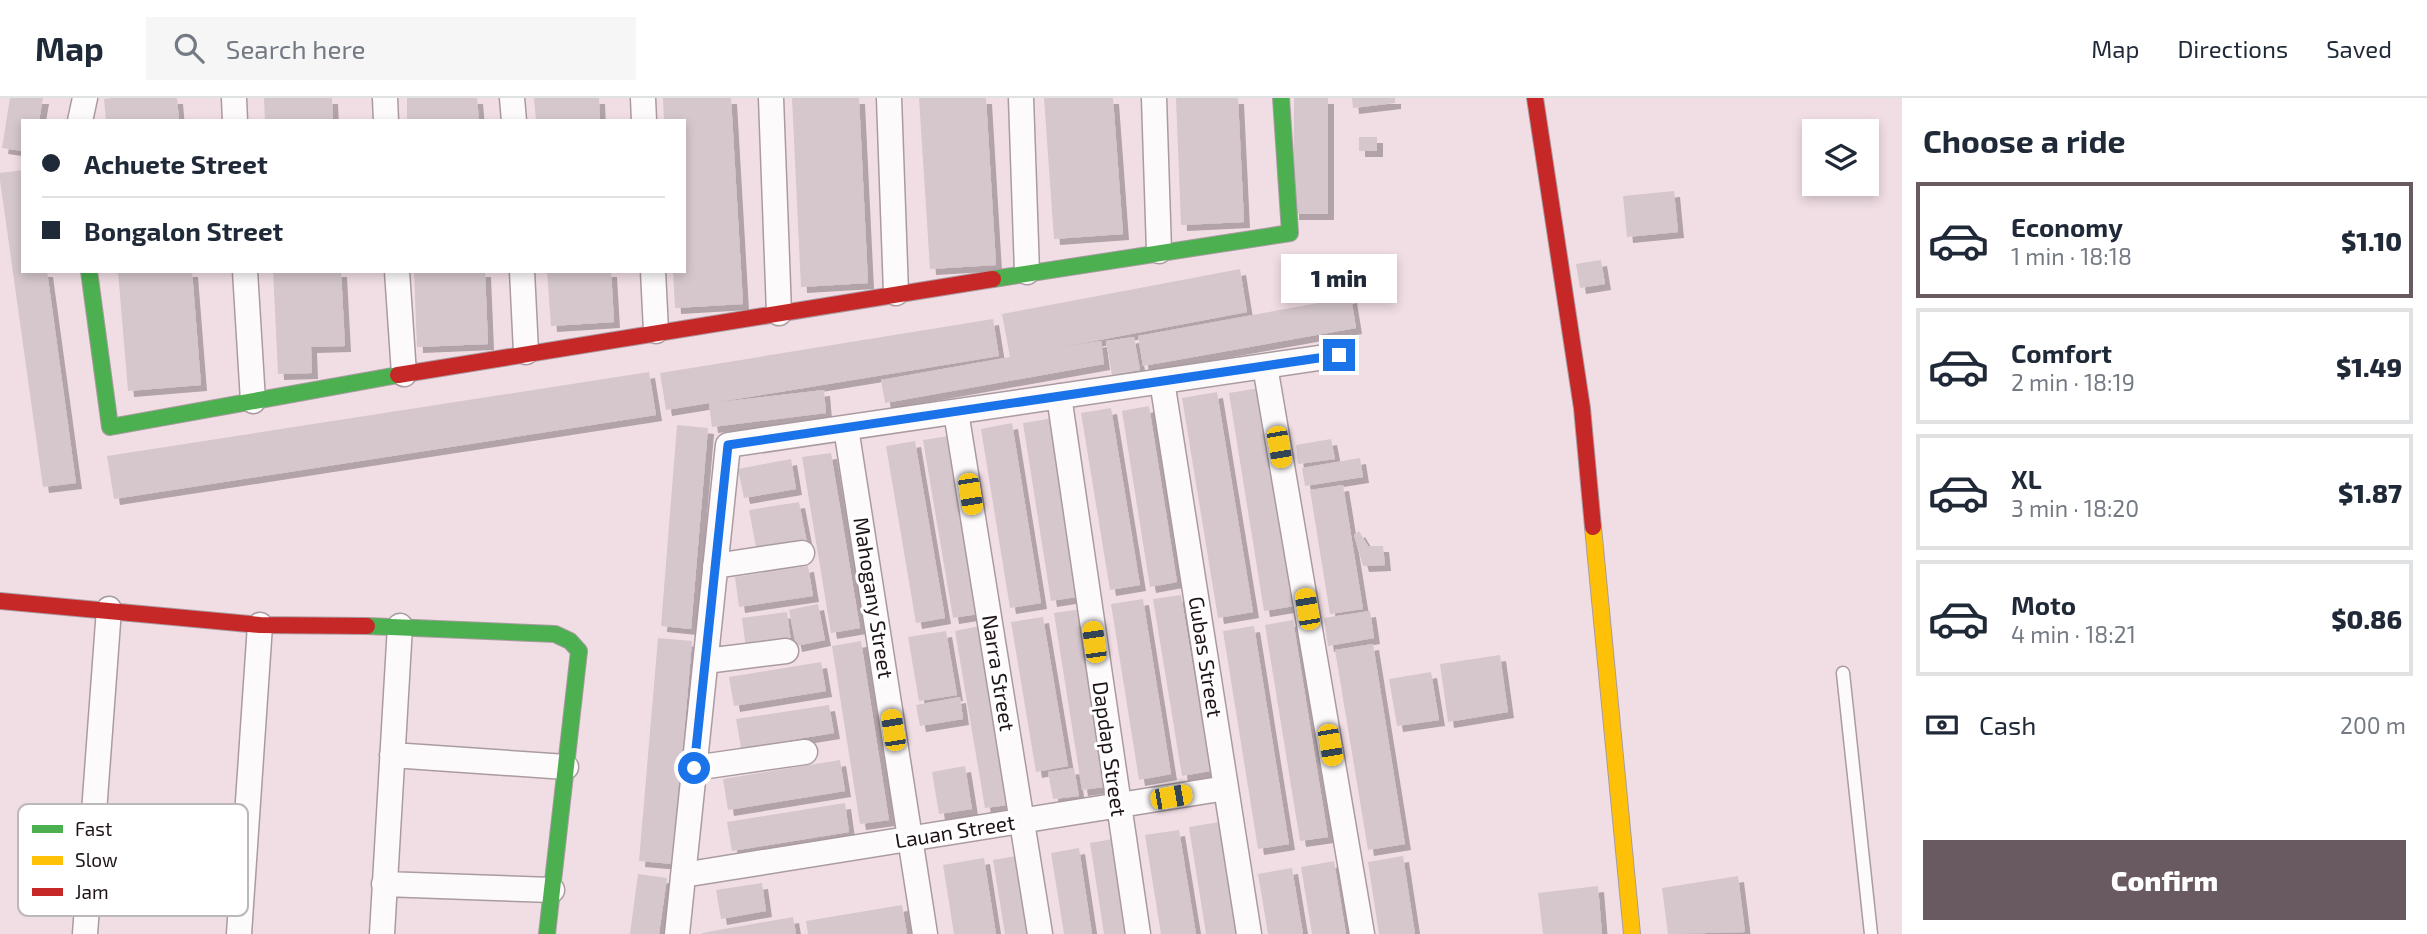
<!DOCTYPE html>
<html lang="en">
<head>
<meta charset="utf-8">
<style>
  :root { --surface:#fff; --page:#f6f6f7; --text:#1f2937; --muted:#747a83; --line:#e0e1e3; --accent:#685a60 }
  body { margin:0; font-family:"Exo 2",sans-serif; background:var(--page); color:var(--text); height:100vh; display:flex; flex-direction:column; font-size:26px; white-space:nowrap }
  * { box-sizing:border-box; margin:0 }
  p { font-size:23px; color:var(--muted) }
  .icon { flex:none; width:38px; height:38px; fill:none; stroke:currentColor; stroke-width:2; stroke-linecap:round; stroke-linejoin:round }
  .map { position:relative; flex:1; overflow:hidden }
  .details { display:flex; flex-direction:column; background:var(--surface); width:525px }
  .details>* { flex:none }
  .guide { position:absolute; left:21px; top:21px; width:665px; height:154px; border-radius:0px; box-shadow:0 4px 10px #0003; display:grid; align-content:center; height:154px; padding:0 21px; background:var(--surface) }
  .buttons { position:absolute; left:1802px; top:21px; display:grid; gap:14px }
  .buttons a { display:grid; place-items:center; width:77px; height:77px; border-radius:0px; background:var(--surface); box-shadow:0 4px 10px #0003; font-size:35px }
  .end { position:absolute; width:32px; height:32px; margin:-16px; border:9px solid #1a73e8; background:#fff; box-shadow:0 0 0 4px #fff }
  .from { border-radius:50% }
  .bubble { position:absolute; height:49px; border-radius:0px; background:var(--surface); box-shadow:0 4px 10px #0003; font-size:23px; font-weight:800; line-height:49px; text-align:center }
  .car { position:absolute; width:21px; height:42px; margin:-21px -10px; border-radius:9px; box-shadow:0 0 5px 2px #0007; background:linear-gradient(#f5c518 24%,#345 0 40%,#f5c518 0 76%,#345 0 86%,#f5c518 0) }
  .guide b { display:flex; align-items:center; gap:24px; height:66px; font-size:26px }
  .guide b+b { border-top:2px solid var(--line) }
  .guide i { width:18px; height:18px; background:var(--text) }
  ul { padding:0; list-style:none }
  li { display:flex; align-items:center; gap:21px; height:116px; margin:0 14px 10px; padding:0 7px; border:4px solid var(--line); border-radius:0px }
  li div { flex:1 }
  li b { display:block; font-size:26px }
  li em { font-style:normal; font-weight:800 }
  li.on { border-color:var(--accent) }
  li>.icon { width:63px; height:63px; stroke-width:1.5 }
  h2 { padding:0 21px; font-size:32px; line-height:84px }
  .pay { display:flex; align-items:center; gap:18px; height:77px; padding:0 21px; font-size:26px }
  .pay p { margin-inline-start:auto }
  .button { display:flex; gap:14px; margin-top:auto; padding:14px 21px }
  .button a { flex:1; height:80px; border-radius:0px; background:var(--accent); color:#fff; font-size:28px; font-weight:800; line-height:80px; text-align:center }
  header { display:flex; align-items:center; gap:42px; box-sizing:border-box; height:98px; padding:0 35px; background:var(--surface); border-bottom:2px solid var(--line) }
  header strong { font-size:33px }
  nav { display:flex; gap:38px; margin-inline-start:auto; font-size:24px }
  .search { width:490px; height:63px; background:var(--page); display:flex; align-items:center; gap:18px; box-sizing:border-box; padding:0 24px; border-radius:0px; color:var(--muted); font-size:26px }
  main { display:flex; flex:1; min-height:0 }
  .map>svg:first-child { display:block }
  .building { fill:#d5c7cc; filter:url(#shadow) }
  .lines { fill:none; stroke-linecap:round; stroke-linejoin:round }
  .lane-casing { stroke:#aa9ba1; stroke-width:15 }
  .street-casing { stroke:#aa9ba1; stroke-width:27 }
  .fast-casing { stroke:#aa9ba1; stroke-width:18 }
  .slow-casing { stroke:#aa9ba1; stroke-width:18 }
  .jam-casing { stroke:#aa9ba1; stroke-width:18 }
  .lane { stroke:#fdfafb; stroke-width:12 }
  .street { stroke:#fdfafb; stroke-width:24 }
  .fast { stroke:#4caf50; stroke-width:16 }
  .slow { stroke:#ffc107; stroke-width:16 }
  .jam { stroke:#c62828; stroke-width:16 }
  .route { stroke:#1a73e8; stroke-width:9 }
  .labels { text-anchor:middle; stroke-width:6; stroke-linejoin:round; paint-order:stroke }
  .street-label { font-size:21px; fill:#1f1319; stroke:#fff }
  .key { fill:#fff; stroke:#bcb8ba; stroke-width:2 }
  .key-label { font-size:19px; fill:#1f1319 }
</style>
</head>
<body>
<header>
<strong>Map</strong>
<div class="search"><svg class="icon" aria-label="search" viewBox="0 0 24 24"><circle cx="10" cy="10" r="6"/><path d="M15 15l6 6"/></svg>Search here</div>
<nav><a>Map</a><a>Directions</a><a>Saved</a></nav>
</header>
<main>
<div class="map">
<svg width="1902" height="836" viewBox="0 0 1902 836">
  <defs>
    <filter id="shadow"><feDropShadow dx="6" dy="6" stdDeviation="0" flood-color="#0004"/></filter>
  </defs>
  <rect width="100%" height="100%" fill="#f1dee5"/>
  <path class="building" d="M 10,0 L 43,0 L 39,23 L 23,23 L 23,53 L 2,50 Z
    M 112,0 L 177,0 L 179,23 L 106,23 L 104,1 Z
    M 264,0 L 332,0 L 333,23 L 265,23 Z
    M 407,0 L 477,0 L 479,23 L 407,23 Z
    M 534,0 L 599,0 L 600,23 L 536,23 Z
    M 663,0 L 731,0 L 743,206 L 675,210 L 673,173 L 684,173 L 684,23 L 664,23 Z
    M 792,0 L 859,0 L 868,185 L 801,189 Z
    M 919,0 L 986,0 L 996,167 L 930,171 Z
    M 1044,0 L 1113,0 L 1123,136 L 1054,141 Z
    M 1176,0 L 1238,0 L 1244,124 L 1181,127 Z
    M 1294,0 L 1328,0 L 1328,116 L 1293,116 Z
    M 1352,0 L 1395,0 L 1395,5 L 1353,10 Z
    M 1359,39 L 1377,39 L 1377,53 L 1359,53 Z
    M 23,72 L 23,173 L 47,173 L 76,385 L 43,389 L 0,82 L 0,75 Z
    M 1674,93 L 1678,134 L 1627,139 L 1623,98 Z
    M 1601,162 L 1605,186 L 1580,190 L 1576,166 Z
    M 1240,171 L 1247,214 L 1057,250 L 1101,243 L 1104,266 L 885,305 L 881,282 L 1010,259 L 1002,216 Z
    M 118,173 L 192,173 L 201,287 L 128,293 Z
    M 273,173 L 341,173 L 345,248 L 311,249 L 312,275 L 278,276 Z
    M 414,173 L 485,173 L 488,246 L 417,249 Z
    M 547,173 L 611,173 L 614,224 L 551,228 Z
    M 1351,199 L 1356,230 L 1143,268 L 1138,238 Z
    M 993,221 L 999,258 L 712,305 L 824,292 L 826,315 L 712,329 L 709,305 L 666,312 L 660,275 Z
    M 1134,239 L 1140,272 L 1112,277 L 1106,243 Z
    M 649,274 L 656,317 L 114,401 L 107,358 Z
    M 1259,290 L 1294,508 L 1264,513 L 1229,295 Z
    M 1217,294 L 1253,514 L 1218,520 L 1182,300 Z
    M 1149,308 L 1177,484 L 1150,489 L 1122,313 Z
    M 1111,310 L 1140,487 L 1110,492 L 1081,315 Z
    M 1053,320 L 1082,498 L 1051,503 L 1023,325 Z
    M 1012,325 L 1041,505 L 1010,510 L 981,331 Z
    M 677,327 L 708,330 L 691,531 L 661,528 Z
    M 955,337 L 984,515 L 953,520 L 923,342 Z
    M 1331,341 L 1335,361 L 1298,366 L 1296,347 Z
    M 915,343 L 945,520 L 916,525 L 886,348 Z
    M 831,355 L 860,530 L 831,535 L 802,359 Z
    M 1360,360 L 1363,379 L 1305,388 L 1302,370 Z
    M 791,361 L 796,391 L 744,400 L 738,371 Z
    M 1343,387 L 1363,511 L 1330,516 L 1310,392 Z
    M 799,404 L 807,445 L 757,454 L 749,412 Z
    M 1359,433 L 1368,448 L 1383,448 L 1385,467 L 1363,468 L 1354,437 Z
    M 808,468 L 813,498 L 739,509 L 735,479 Z
    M 1181,497 L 1210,673 L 1182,678 L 1153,501 Z
    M 1143,501 L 1171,676 L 1139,682 L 1111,506 Z
    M 818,506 L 825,542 L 796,548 L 789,512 Z
    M 1082,511 L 1111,688 L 1082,692 L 1054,515 Z
    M 1370,513 L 1374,540 L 1328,548 L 1324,520 Z
    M 787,514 L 791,544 L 746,551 L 742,520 Z
    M 1043,519 L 1068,668 L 1036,674 L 1011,524 Z
    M 1293,522 L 1328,739 L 1300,743 L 1265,527 Z
    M 985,527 L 1015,706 L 985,710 L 955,533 Z
    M 1254,528 L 1289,746 L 1258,751 L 1223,533 Z
    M 946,533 L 957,597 L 919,603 L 908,539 Z
    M 658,540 L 692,543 L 673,766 L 639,763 Z
    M 861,543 L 889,722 L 860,726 L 832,548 Z
    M 1373,546 L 1405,746 L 1368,752 L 1335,552 Z
    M 1500,557 L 1508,614 L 1448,624 L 1440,566 Z
    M 821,564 L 826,593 L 734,608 L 729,579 Z
    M 1431,574 L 1439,622 L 1397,628 L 1389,581 Z
    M 960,599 L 963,621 L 920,628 L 916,607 Z
    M 829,607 L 834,635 L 741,650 L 736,621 Z
    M 840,662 L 845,693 L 728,712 L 723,681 Z
    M 965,668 L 972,711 L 939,716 L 932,674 Z
    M 1074,670 L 1079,698 L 1053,701 L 1048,674 Z
    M 845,705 L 849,734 L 732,753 L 727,724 Z
    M 1219,724 L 1237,836 L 1206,836 L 1189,729 Z
    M 1179,732 L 1196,836 L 1161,836 L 1145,737 Z
    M 1119,740 L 1135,836 L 1104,836 L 1090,745 Z
    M 1079,750 L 1092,836 L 1064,836 L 1051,755 Z
    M 1023,757 L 1035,836 L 1005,836 L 993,762 Z
    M 1403,758 L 1415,836 L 1379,836 L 1368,764 Z
    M 984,760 L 996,836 L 954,836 L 943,767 Z
    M 1334,763 L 1346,836 L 1312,836 L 1301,769 Z
    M 1292,770 L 1303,836 L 1268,836 L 1258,776 Z
    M 638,776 L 667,780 L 659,836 L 630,836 Z
    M 1738,778 L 1745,834 L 1668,836 L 1662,790 Z
    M 762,785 L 766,813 L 721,821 L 716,792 Z
    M 1598,788 L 1602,836 L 1543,836 L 1538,795 Z
    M 902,807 L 907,836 L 808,836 L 806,823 Z
    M 793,819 L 796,836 L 702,836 L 702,835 Z"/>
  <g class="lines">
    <g class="lane-casing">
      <path id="lane" d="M 1843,575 L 1871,836"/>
    </g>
    <g class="street-casing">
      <path id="street" d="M 234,0 L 235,23
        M 385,0 L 386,23
        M 512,0 L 514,23
        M 643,0 L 644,23
        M 771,0 L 779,215
        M 889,0 L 896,195
        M 1021,0 L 1027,174
        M 1154,0 L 1159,153
        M 80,23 L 85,0
        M 245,173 L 253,303
        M 397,173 L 404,276
        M 522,173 L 526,254
        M 653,173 L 656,233
        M 1265,268 L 1362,836
        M 1162,283 L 1249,836
        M 1059,298 L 1138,836
        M 956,314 L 1040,836
        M 846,330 L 925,836
        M 715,468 L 802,455
        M 706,563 L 786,553
        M 392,657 L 566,669
        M 694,670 L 805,654
        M 683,777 L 1226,690
        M 384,786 L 552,792
        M 85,836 L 109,511
        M 239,836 L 260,527
        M 382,836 L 400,528
        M 677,836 L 728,347 L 1339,257"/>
    </g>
    <g class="fast-casing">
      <path id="fast" d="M 89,173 L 110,329 L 398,277
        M 993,181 L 1290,135 L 1281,0
        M 367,528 L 555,536 L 570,543 L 579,553 L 547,836"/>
    </g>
    <g class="slow-casing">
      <path id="slow" d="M 1593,429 L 1632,836"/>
    </g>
    <g class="jam-casing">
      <path id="jam" d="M 1535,0 L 1582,310 L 1593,429
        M 398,277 L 993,181
        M 0,503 L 260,527 L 367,528"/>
    </g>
    <use href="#lane" class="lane"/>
    <use href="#street" class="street"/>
    <use href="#fast" class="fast"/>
    <use href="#slow" class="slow"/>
    <use href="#jam" class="jam"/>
  </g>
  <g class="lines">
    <path class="route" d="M 694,670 L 728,347 L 1339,257"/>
  </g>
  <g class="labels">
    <g class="street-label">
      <text transform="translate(873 500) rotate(81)" y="7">Mahogany Street</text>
      <text transform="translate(1205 559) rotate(81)" y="7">Gubas Street</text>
      <text transform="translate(998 575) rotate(81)" y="7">Narra Street</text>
      <text transform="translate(1109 651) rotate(82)" y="7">Dapdap Street</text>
      <text transform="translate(955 734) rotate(-9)" y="7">Lauan Street</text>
    </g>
  </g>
  <rect x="18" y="706" width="230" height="112" rx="10" class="key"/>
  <rect x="32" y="727" width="31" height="8" fill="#4caf50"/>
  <rect x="32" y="758" width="31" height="9" fill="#ffc107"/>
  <rect x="32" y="790" width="31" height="8" fill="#c62828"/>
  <g class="key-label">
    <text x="75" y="738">Fast</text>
    <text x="75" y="769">Slow</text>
    <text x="75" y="801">Jam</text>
  </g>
</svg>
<div class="buttons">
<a><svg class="icon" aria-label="layers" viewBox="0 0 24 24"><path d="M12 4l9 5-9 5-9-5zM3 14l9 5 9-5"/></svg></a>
</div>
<i class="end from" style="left:694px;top:670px"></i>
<i class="end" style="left:1339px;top:257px"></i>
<div class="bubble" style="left:1281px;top:156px;width:116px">1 min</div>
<i class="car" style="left:1279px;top:349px;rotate:170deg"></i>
<i class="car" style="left:970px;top:396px;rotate:171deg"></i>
<i class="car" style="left:1307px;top:511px;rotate:350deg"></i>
<i class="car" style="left:1094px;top:544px;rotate:352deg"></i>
<i class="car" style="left:893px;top:632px;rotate:351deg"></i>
<i class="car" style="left:1330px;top:647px;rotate:170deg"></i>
<i class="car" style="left:1171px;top:699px;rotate:80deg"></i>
<div class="guide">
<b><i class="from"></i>Achuete Street</b>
<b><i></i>Bongalon Street</b>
</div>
</div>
<section class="details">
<h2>Choose a ride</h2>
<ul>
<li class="on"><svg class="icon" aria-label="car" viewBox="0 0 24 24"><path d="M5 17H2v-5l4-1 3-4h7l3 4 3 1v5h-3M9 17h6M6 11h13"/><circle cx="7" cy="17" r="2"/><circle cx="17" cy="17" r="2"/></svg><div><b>Economy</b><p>1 min · 18:18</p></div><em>$1.10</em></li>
<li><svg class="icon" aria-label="car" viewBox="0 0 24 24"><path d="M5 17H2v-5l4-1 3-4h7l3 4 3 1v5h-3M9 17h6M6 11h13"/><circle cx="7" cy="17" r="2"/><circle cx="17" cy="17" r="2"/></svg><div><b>Comfort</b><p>2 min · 18:19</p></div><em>$1.49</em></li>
<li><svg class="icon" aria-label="car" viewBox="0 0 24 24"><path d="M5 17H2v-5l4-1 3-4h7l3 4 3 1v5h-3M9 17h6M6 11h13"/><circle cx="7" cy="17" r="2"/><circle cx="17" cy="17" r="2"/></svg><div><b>XL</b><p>3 min · 18:20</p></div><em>$1.87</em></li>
<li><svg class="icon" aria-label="car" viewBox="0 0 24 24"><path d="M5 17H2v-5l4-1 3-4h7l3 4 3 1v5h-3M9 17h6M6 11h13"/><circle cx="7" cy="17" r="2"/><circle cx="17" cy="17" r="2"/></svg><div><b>Moto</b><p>4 min · 18:21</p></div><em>$0.86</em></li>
</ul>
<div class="pay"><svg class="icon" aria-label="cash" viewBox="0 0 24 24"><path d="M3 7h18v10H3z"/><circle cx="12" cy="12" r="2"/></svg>Cash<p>200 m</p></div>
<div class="button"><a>Confirm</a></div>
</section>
</main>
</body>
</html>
